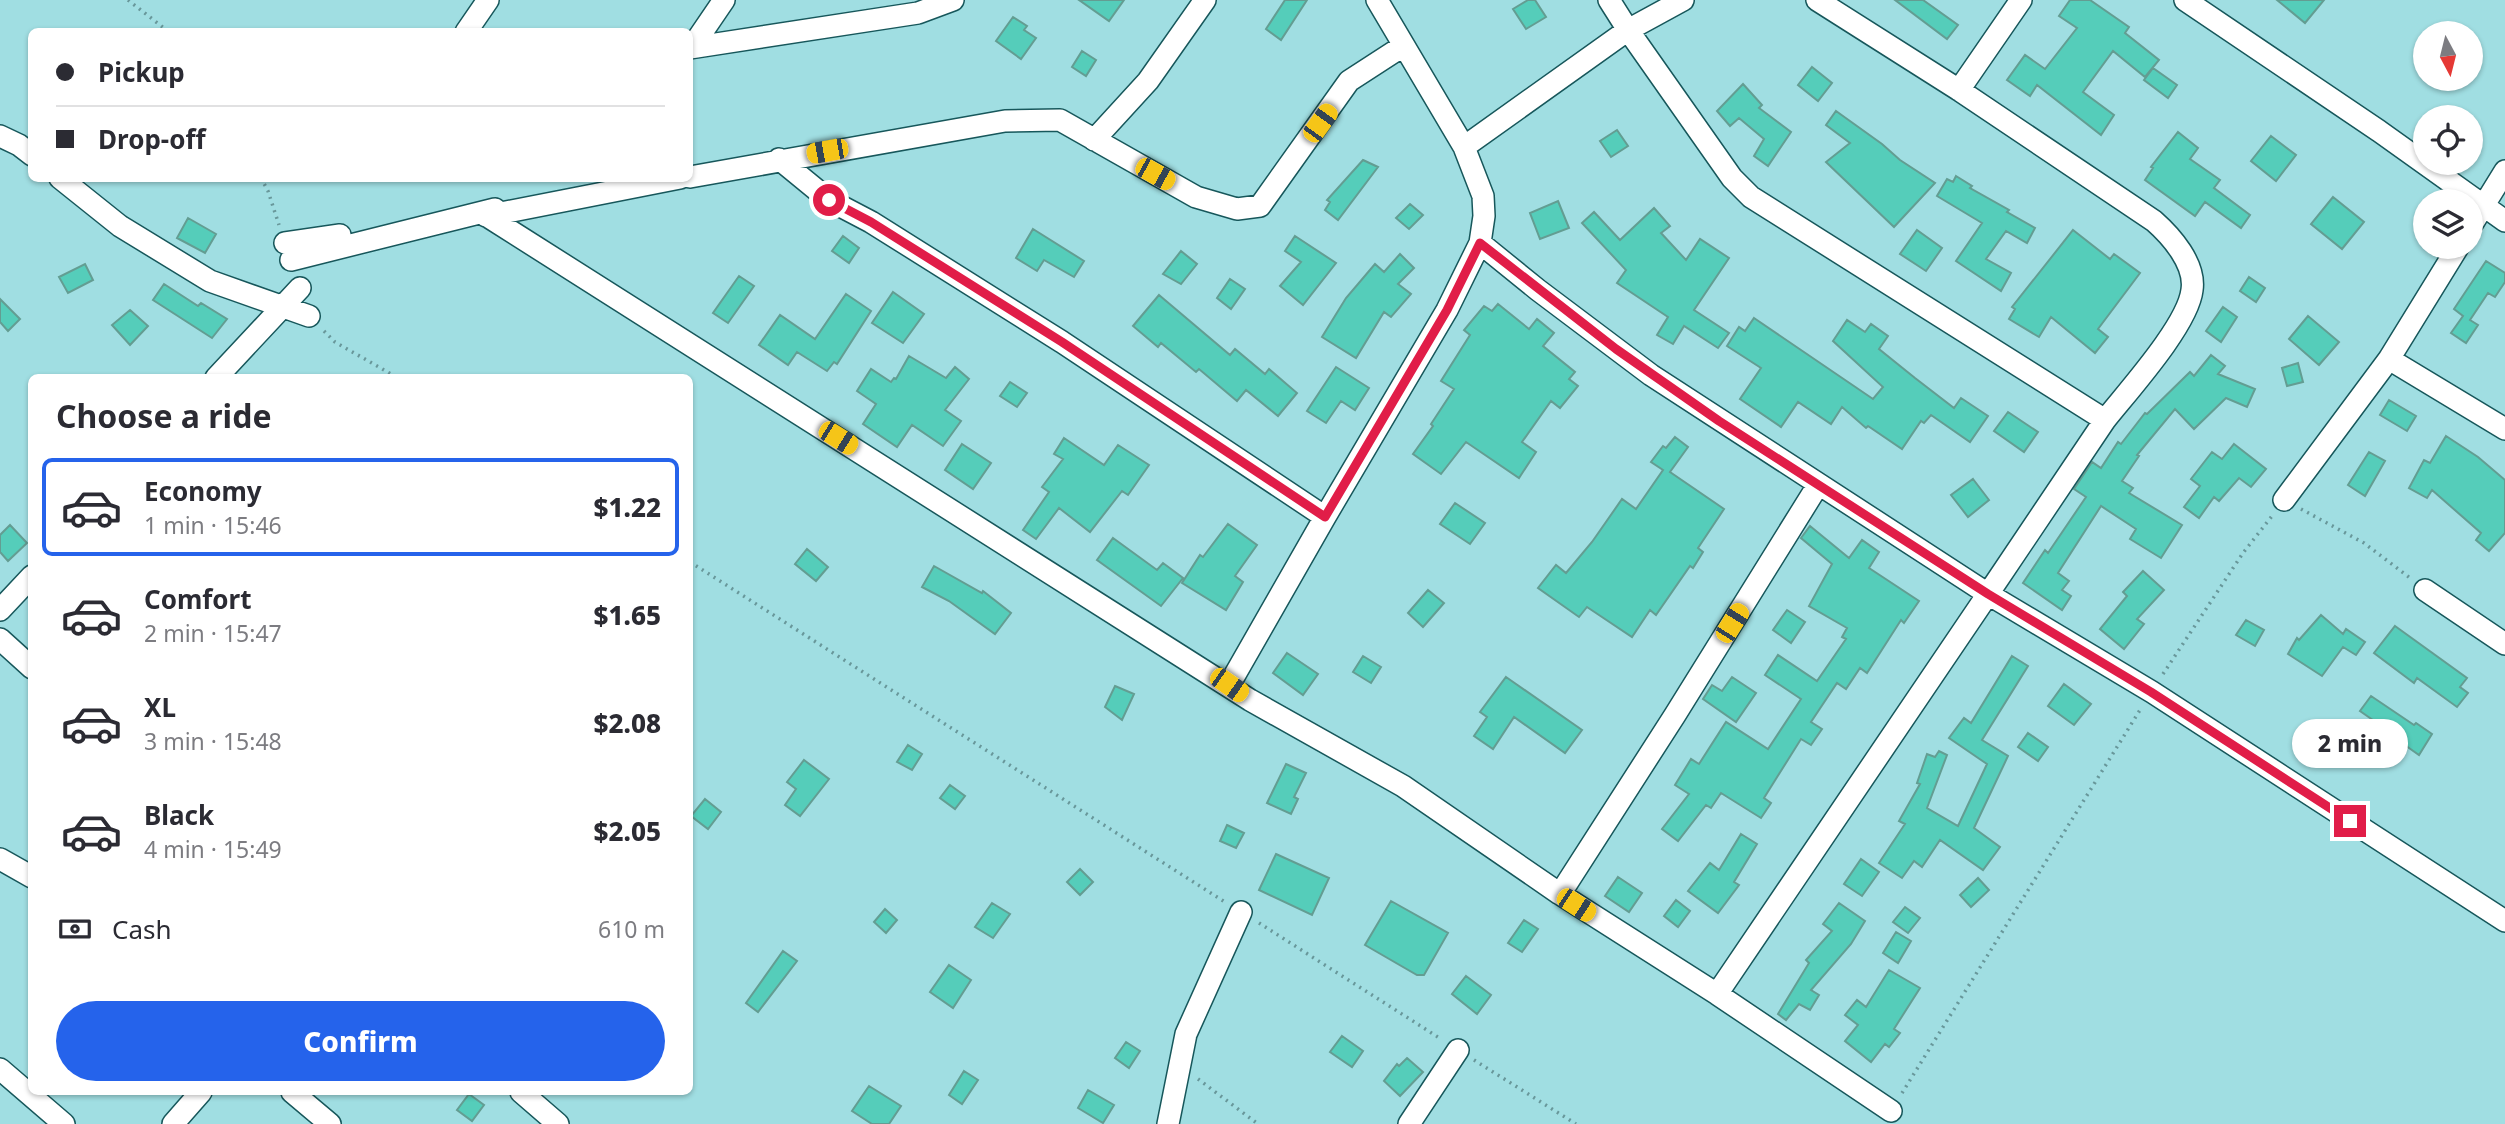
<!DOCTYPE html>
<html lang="en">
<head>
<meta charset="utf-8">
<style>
  :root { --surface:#fff; --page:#f7f7f7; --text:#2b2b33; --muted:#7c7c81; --line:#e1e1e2; --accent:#2563eb }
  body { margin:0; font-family:"Noto Sans",sans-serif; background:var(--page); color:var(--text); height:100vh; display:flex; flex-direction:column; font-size:26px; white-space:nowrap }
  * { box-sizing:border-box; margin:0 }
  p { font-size:23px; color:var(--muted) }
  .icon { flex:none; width:38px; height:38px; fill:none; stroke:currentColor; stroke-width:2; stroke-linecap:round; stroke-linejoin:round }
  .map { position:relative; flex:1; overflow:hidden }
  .drawer { position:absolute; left:28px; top:374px; width:665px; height:721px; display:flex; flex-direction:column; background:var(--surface); border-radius:10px; box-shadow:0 2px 5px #0004 }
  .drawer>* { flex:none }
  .top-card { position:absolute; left:28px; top:28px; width:665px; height:154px; border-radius:10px; box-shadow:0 2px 5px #0004; display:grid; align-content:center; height:154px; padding:0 28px; background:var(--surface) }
  .needle { width:46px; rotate:173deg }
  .tools { position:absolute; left:2413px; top:21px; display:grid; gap:14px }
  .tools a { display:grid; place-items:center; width:70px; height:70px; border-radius:50%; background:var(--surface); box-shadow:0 2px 5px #0004; font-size:35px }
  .end { position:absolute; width:32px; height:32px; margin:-16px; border:9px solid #e11d48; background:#fff; box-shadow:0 0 0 4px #fff }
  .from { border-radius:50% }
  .bubble { position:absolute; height:49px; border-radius:24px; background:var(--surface); box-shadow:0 2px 5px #0004; font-size:23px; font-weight:800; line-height:49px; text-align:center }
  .car { position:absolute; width:21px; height:42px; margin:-21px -10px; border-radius:9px; box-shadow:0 0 5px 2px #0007; background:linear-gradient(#f5c518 24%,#345 0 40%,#f5c518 0 76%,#345 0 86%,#f5c518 0) }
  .top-card b { display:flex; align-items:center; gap:24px; height:66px; font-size:26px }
  .top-card b+b { border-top:2px solid var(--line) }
  .top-card i { width:18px; height:18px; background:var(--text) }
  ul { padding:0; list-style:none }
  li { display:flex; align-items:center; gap:21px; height:98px; margin:0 14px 10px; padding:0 14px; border:4px solid transparent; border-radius:10px }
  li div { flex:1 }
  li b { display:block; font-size:26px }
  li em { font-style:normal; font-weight:800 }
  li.selected { border-color:var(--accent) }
  li>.icon { width:63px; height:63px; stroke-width:1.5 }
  h2 { padding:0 28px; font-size:32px; line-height:84px }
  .pay { display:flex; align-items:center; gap:18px; height:77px; padding:0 28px; font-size:26px }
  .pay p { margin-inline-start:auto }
  .action { display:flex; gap:14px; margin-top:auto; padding:14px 28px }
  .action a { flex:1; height:80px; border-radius:42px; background:var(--accent); color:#fff; font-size:28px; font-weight:800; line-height:80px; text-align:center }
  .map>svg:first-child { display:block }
  .building { fill:#55cdba; stroke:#639d92; stroke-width:2 }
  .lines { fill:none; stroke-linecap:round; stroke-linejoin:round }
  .street-casing { stroke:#17575b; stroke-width:24 }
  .path { stroke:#68979a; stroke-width:3.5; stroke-dasharray:2 5; stroke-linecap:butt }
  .street { stroke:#fff; stroke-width:21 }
  .route { stroke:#e11d48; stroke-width:9 }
</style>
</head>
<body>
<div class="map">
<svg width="2505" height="1124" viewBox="0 0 2505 1124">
  <rect width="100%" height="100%" fill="#a0dee2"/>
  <path class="building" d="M 1079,0 L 1124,0 L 1109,21 Z
    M 1285,0 L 1307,0 L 1281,40 L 1266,29 Z
    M 1528,0 L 1535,0 L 1546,17 L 1526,29 L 1513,9 Z
    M 1895,0 L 1923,0 L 1958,25 L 1947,39 Z
    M 2070,0 L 2090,0 L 2129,27 L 2125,33 L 2159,60 L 2145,77 L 2113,51 L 2083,92 L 2114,115 L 2101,135 L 2037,85 L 2030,96 L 2007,80 L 2025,55 L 2045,69 L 2077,28 L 2059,16 Z
    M 2277,0 L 2324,0 L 2305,23 Z
    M 1013,17 L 1027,26 L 1024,30 L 1036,38 L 1021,59 L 996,41 Z
    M 1082,51 L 1096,60 L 1086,76 L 1072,67 Z
    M 1812,67 L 1832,83 L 1818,101 L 1798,85 Z
    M 2153,68 L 2177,85 L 2168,98 L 2144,80 Z
    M 1743,84 L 1762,105 L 1759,108 L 1791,132 L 1768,166 L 1754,156 L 1764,139 L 1739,118 L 1730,126 L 1717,111 Z
    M 1836,111 L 1882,144 L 1900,160 L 1935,183 L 1894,227 L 1826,162 L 1850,143 L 1826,125 Z
    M 1617,130 L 1628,146 L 1611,157 L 1600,141 Z
    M 2178,132 L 2198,148 L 2190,159 L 2220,180 L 2214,188 L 2250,215 L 2241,228 L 2205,202 L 2195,216 L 2145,180 L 2153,168 L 2151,167 Z
    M 2271,136 L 2296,155 L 2276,181 L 2251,161 Z
    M 1363,160 L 1378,167 L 1338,220 L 1325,210 L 1330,202 L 1327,200 Z
    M 1956,176 L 1972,186 L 1970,188 L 2009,210 L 2007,212 L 2035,228 L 2027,243 L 2006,231 L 1986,259 L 2011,273 L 2001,291 L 1956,261 L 1982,223 L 1937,196 L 1947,179 L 1953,182 Z
    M 2333,197 L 2364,222 L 2342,249 L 2311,224 Z
    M 1558,201 L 1569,228 L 1540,239 L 1530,213 Z
    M 1410,204 L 1423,215 L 1409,229 L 1396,218 Z
    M 1654,208 L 1670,226 L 1661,233 L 1686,260 L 1700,239 L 1729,258 L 1694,310 L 1729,333 L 1718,348 L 1684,326 L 1673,344 L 1657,335 L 1668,317 L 1617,283 L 1626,270 L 1582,223 L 1594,212 L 1620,240 Z
    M 188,218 L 216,234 L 205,253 L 177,238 Z
    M 1033,229 L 1084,261 L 1074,277 L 1044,260 L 1037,271 L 1016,258 Z
    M 1917,230 L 1942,248 L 1926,271 L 1900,254 Z
    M 2073,230 L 2110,259 L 2114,254 L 2140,273 L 2098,329 L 2108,337 L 2095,353 L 2051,317 L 2039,337 L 2009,319 L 2015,309 L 2012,307 Z
    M 843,236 L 859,248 L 849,263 L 832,251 Z
    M 1295,236 L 1336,263 L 1303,305 L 1280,286 L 1301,262 L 1285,251 Z
    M 1181,251 L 1197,264 L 1181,284 L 1163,274 Z
    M 1400,254 L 1414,268 L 1398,284 L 1411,294 L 1391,317 L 1384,312 L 1356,358 L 1322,337 L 1346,298 L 1375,264 L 1384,272 Z
    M 2486,261 L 2505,273 L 2505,282 L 2495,297 L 2488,293 L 2470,320 L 2478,325 L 2466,343 L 2451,333 L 2463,316 L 2454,309 Z
    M 85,264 L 93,280 L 68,293 L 59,277 Z
    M 739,276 L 754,286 L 728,323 L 713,313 Z
    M 2249,277 L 2265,288 L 2256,302 L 2240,291 Z
    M 1230,279 L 1245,289 L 1231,309 L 1217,298 Z
    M 164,284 L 198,306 L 201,303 L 227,319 L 212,338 L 153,300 Z
    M 893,292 L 924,314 L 903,343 L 872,323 Z
    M 846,294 L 871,311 L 837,364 L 834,362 L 827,371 L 797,352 L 788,365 L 759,345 L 780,315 L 815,339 Z
    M 1159,295 L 1230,355 L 1235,349 L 1265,374 L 1269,369 L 1297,393 L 1278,416 L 1246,390 L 1237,401 L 1199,369 L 1196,372 L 1161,343 L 1158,347 L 1133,326 Z
    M 0,299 L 20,319 L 8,331 L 0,322 Z
    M 1498,304 L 1529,329 L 1537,319 L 1554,333 L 1543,346 L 1575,372 L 1569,379 L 1578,386 L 1560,408 L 1551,401 L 1522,442 L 1536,452 L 1519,478 L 1466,442 L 1441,474 L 1413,454 L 1433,426 L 1431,424 L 1454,389 L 1441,381 L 1470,335 L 1464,330 L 1484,306 L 1492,311 Z
    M 2223,307 L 2237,317 L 2221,342 L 2206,331 Z
    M 130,310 L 148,326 L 130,345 L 112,325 Z
    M 2308,316 L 2339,342 L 2319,365 L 2289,339 Z
    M 1754,318 L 1873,399 L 1883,387 L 1833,341 L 1847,320 L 1865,332 L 1871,324 L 1888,336 L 1879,349 L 1915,378 L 1954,408 L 1961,398 L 1988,416 L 1970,442 L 1931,415 L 1924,423 L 1921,421 L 1902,449 L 1868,426 L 1866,428 L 1842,407 L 1831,424 L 1798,402 L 1781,427 L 1740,399 L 1761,368 L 1727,346 L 1739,327 L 1745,331 Z
    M 2211,355 L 2225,366 L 2218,374 L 2255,389 L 2247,407 L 2226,398 L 2194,429 L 2175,409 L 2137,455 L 2139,456 L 2122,481 L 2133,488 L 2129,493 L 2182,525 L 2161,558 L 2130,539 L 2136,529 L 2101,506 L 2058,573 L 2069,581 L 2062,590 L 2071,596 L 2062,610 L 2023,583 L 2045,550 L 2048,553 L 2086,497 L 2074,489 L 2092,462 L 2101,468 L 2118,442 L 2121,444 L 2145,413 L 2147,414 L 2190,372 L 2194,376 Z
    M 909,356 L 946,378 L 955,367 L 969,379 L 945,410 L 961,421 L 943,446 L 912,425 L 897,447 L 863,424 L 876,404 L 857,391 L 871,369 L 891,382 L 894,378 L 896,379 Z
    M 2298,363 L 2303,382 L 2287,386 L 2282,368 Z
    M 1336,367 L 1369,388 L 1355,410 L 1341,401 L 1326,423 L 1307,411 Z
    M 1010,382 L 1027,393 L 1017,407 L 1000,396 Z
    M 2389,400 L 2416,416 L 2407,431 L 2380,415 Z
    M 2008,412 L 2038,432 L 2024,452 L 1994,431 Z
    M 2446,436 L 2478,457 L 2505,480 L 2505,533 L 2489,551 L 2476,540 L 2481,533 L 2432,490 L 2427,498 L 2409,488 L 2424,460 L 2430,463 Z
    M 1675,437 L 1688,447 L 1670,472 L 1724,509 L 1698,548 L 1703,552 L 1693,568 L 1690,566 L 1656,615 L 1650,610 L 1632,637 L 1587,607 L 1579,617 L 1538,588 L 1556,565 L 1566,573 L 1592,542 L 1622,499 L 1636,509 L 1663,470 L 1651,462 L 1663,446 L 1666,448 Z
    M 1064,438 L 1104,465 L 1118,445 L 1149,465 L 1128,495 L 1122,491 L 1090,532 L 1059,508 L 1036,539 L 1023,530 L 1049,492 L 1042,487 L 1063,459 L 1054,454 Z
    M 962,444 L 991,463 L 973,489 L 945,470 Z
    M 2234,444 L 2266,469 L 2251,487 L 2239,478 L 2219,501 L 2214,497 L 2199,518 L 2184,507 L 2200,486 L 2191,479 L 2212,452 L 2222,459 Z
    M 2369,452 L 2385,461 L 2365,496 L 2348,485 Z
    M 1973,479 L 1989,500 L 1968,517 L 1951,495 Z
    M 1455,503 L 1485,523 L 1470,544 L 1440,524 Z
    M 1228,524 L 1257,545 L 1235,576 L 1243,582 L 1226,610 L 1182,583 L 1200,555 L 1203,557 Z
    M 10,525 L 27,543 L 8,561 L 0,552 L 0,535 Z
    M 1810,526 L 1849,558 L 1862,540 L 1879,552 L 1869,568 L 1919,601 L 1904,623 L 1901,620 L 1867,673 L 1860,668 L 1846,689 L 1837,683 L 1811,722 L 1822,729 L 1811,745 L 1801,739 L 1764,798 L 1771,803 L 1761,818 L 1721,793 L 1711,808 L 1706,805 L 1678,841 L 1662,829 L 1689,794 L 1675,785 L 1691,759 L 1699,764 L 1726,722 L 1768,749 L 1801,699 L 1765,675 L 1778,655 L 1817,681 L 1846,639 L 1842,637 L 1847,628 L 1809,606 L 1832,564 L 1801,538 Z
    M 1113,538 L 1157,570 L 1163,563 L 1183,578 L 1161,606 L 1097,560 Z
    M 807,549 L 828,567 L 816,581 L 795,564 Z
    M 934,566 L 982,593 L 983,591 L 1011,613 L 995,634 L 949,601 L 922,587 Z
    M 2143,571 L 2164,590 L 2137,619 L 2144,624 L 2124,649 L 2100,629 L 2127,596 L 2123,592 Z
    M 1428,590 L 1444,603 L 1423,627 L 1408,613 Z
    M 1787,610 L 1805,622 L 1791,643 L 1773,630 Z
    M 2321,615 L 2343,634 L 2346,629 L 2365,642 L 2356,655 L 2343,647 L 2322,676 L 2288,654 L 2297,638 L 2299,640 Z
    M 2246,620 L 2264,630 L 2255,646 L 2236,635 Z
    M 2395,626 L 2467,678 L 2460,687 L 2468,693 L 2457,707 L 2417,678 L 2414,683 L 2374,653 Z
    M 1287,653 L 1318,674 L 1303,695 L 1273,673 Z
    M 1363,656 L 1381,667 L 1371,683 L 1353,672 Z
    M 2012,656 L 2028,666 L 1982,740 L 2008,756 L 1974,828 L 2000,847 L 1983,870 L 1940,840 L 1922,867 L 1914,861 L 1902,878 L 1879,863 L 1905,824 L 1899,821 L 1920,784 L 1917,783 L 1927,754 L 1935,757 L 1939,751 L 1947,755 L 1927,808 L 1958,826 L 1987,764 L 1949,738 L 1964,718 L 1971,723 Z
    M 1506,677 L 1582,730 L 1565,753 L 1514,717 L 1493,749 L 1474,736 L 1487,717 L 1480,712 Z
    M 1732,677 L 1756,693 L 1736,722 L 1703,699 L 1712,685 L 1722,691 Z
    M 2064,684 L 2091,704 L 2074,725 L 2048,706 Z
    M 1115,686 L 1134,694 L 1122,720 L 1105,707 Z
    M 2371,696 L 2414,725 L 2416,723 L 2432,734 L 2419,755 L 2402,743 L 2403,741 L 2360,711 Z
    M 2028,733 L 2048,747 L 2038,761 L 2018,747 Z
    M 908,745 L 922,754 L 912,770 L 897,762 Z
    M 804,760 L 829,779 L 800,816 L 785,805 L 796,789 L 787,782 Z
    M 1286,764 L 1306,773 L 1294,797 L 1298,799 L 1291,814 L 1267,803 Z
    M 950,785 L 965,796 L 955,809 L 940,798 Z
    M 705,799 L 721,812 L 708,829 L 691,816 Z
    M 1227,825 L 1244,833 L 1236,848 L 1220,841 Z
    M 1741,834 L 1757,844 L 1734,882 L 1739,885 L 1718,913 L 1688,891 L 1710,863 L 1719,870 Z
    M 1276,854 L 1329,878 L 1312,915 L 1259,890 Z
    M 1861,859 L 1879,872 L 1862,896 L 1844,884 Z
    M 1080,869 L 1093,882 L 1080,895 L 1067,882 Z
    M 1618,877 L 1642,893 L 1629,912 L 1605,896 Z
    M 1978,878 L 1989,890 L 1971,907 L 1960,895 Z
    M 1676,900 L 1690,911 L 1678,927 L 1664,916 Z
    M 1391,901 L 1448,933 L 1424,975 L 1417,975 L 1365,945 Z
    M 992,903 L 1010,914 L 993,938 L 975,927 Z
    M 1839,903 L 1865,921 L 1851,944 L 1811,990 L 1819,995 L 1810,1010 L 1799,1004 L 1786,1020 L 1778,1014 L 1809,963 L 1806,960 L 1832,931 L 1823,924 Z
    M 1905,907 L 1920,918 L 1908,933 L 1893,922 Z
    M 885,909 L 897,920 L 886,933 L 874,922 Z
    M 1524,920 L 1538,929 L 1522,952 L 1508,943 Z
    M 1896,932 L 1911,941 L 1898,963 L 1883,953 Z
    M 783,951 L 797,961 L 758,1012 L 746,1003 Z
    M 949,965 L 971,980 L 953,1008 L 930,992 Z
    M 1889,970 L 1920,988 L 1894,1029 L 1900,1033 L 1889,1047 L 1885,1044 L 1871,1062 L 1845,1041 L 1858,1025 L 1845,1015 L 1857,1000 L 1866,1007 Z
    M 1466,976 L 1491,995 L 1477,1014 L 1452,994 Z
    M 1342,1036 L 1363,1051 L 1352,1067 L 1330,1052 Z
    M 1126,1042 L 1140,1051 L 1129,1068 L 1115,1058 Z
    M 1407,1058 L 1423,1072 L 1400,1096 L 1384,1081 L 1397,1064 L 1399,1066 Z
    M 964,1071 L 978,1080 L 962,1104 L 949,1095 Z
    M 869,1086 L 901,1106 L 889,1124 L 872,1124 L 852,1111 Z
    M 1088,1090 L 1114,1105 L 1103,1123 L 1078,1108 Z
    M 469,1094 L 484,1105 L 472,1121 L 457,1110 Z"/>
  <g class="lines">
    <g class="street-casing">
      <path id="street" d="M 1683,0 L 1628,30 L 1732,178 L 1751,197 L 2105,420 C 2128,391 2188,325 2192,290 C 2196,264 2171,236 2154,221 L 1959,90 L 1817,0
        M 2185,0 L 2379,131 L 2505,221
        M 466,32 L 488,0
        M 692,47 L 724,0
        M 690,48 L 918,13 L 953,0
        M 1959,90 L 2021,0
        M 0,136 L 19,145 L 32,155
        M 1094,140 L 1148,81 L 1205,0
        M 1464,147 L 1628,30 L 1609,0
        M 779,159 L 829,200 L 871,222 L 1062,342 L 1325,517
        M 690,177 L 1005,121 L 1060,120 L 1196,197 L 1237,209 L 1260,206 L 1349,81 L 1403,46
        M 60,178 L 120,226 L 210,281 L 309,316
        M 486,216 L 680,178
        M 487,216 L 1250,700 L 1403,786 L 1560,894 L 1717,994 L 1891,1111
        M 2471,226 L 2505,171
        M 285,243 L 340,235
        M 1480,243 L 1538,290 L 1651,375 L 1988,594 L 1717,994
        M 291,260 L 495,209 L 498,212
        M 2389,359 L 2505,429
        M 216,378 L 300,288
        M 2105,420 L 1988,594 L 2152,692 L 2505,921
        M 2284,500 L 2389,359 L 2458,247
        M 2425,590 L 2505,644
        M 0,610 L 32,576
        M 0,639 L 32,668
        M 1229,685 L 1325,517 L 1447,310 L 1480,243 L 1484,216 L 1483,196 L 1464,147 L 1377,0
        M 0,859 L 32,877
        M 1560,894 L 1675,715 L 1818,485
        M 0,1069 L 64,1124
        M 292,1092 L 330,1124
        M 521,1092 L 558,1124
        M 173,1124 L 201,1092
        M 1168,1124 L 1186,1034 L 1241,912
        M 1409,1124 L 1458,1050"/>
    </g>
    <path class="path" d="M 128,0 L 169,32
      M 261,178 L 268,191 L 279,225
      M 324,331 L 335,342 L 398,378
      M 2301,509 L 2364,543 L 2410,578
      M 690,562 L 1225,902
      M 2163,674 L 2243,553 L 2272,516
      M 1259,923 L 1441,1039
      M 1474,1060 L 1576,1124
      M 1198,1079 L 1258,1124
      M 1902,1093 L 2140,710"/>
    <use href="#street" class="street"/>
  </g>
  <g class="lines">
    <path class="route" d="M 829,200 L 871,222 L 1062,342 L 1325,517 L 1447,310 L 1480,243 L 1616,349 L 1719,421 L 1988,594 L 2151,692 L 2350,821"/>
  </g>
</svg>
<div class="tools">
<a><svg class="needle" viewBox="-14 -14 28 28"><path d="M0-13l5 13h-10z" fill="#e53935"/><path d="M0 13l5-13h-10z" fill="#7c7c81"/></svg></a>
<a><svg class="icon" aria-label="locate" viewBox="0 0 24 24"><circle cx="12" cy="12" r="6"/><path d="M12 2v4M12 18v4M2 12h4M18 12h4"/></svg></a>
<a><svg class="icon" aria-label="layers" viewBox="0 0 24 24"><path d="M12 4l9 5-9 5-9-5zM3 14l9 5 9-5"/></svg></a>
</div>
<i class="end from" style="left:829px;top:200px"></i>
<i class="end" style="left:2350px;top:821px"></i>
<div class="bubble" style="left:2292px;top:719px;width:116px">2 min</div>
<i class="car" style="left:1320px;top:123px;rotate:36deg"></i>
<i class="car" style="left:827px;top:151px;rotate:260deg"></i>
<i class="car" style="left:1155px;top:174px;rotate:119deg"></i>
<i class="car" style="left:838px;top:438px;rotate:122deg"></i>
<i class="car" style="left:1732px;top:623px;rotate:32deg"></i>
<i class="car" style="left:1229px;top:685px;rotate:125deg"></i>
<i class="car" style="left:1576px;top:905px;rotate:123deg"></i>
<div class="top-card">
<b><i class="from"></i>Pickup</b>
<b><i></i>Drop-off</b>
</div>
<section class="drawer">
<h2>Choose a ride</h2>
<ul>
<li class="selected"><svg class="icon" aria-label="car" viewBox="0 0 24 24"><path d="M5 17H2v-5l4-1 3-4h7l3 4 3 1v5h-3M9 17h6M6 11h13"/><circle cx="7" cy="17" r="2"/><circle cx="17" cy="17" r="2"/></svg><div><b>Economy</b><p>1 min · 15:46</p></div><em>$1.22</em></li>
<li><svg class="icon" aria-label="car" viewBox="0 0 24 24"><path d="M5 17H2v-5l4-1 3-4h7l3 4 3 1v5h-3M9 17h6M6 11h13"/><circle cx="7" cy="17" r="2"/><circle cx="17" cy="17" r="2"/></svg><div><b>Comfort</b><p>2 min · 15:47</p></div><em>$1.65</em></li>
<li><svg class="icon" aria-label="car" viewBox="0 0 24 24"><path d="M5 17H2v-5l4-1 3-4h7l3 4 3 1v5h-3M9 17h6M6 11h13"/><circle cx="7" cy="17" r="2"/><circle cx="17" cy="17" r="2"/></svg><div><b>XL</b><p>3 min · 15:48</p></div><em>$2.08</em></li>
<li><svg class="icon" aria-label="car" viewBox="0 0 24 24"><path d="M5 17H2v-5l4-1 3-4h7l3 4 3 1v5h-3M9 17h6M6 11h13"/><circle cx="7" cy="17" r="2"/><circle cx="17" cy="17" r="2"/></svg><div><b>Black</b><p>4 min · 15:49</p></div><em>$2.05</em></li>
</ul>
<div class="pay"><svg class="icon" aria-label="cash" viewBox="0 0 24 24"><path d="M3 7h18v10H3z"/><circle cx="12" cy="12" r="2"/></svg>Cash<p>610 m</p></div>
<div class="action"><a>Confirm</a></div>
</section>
</div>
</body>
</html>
